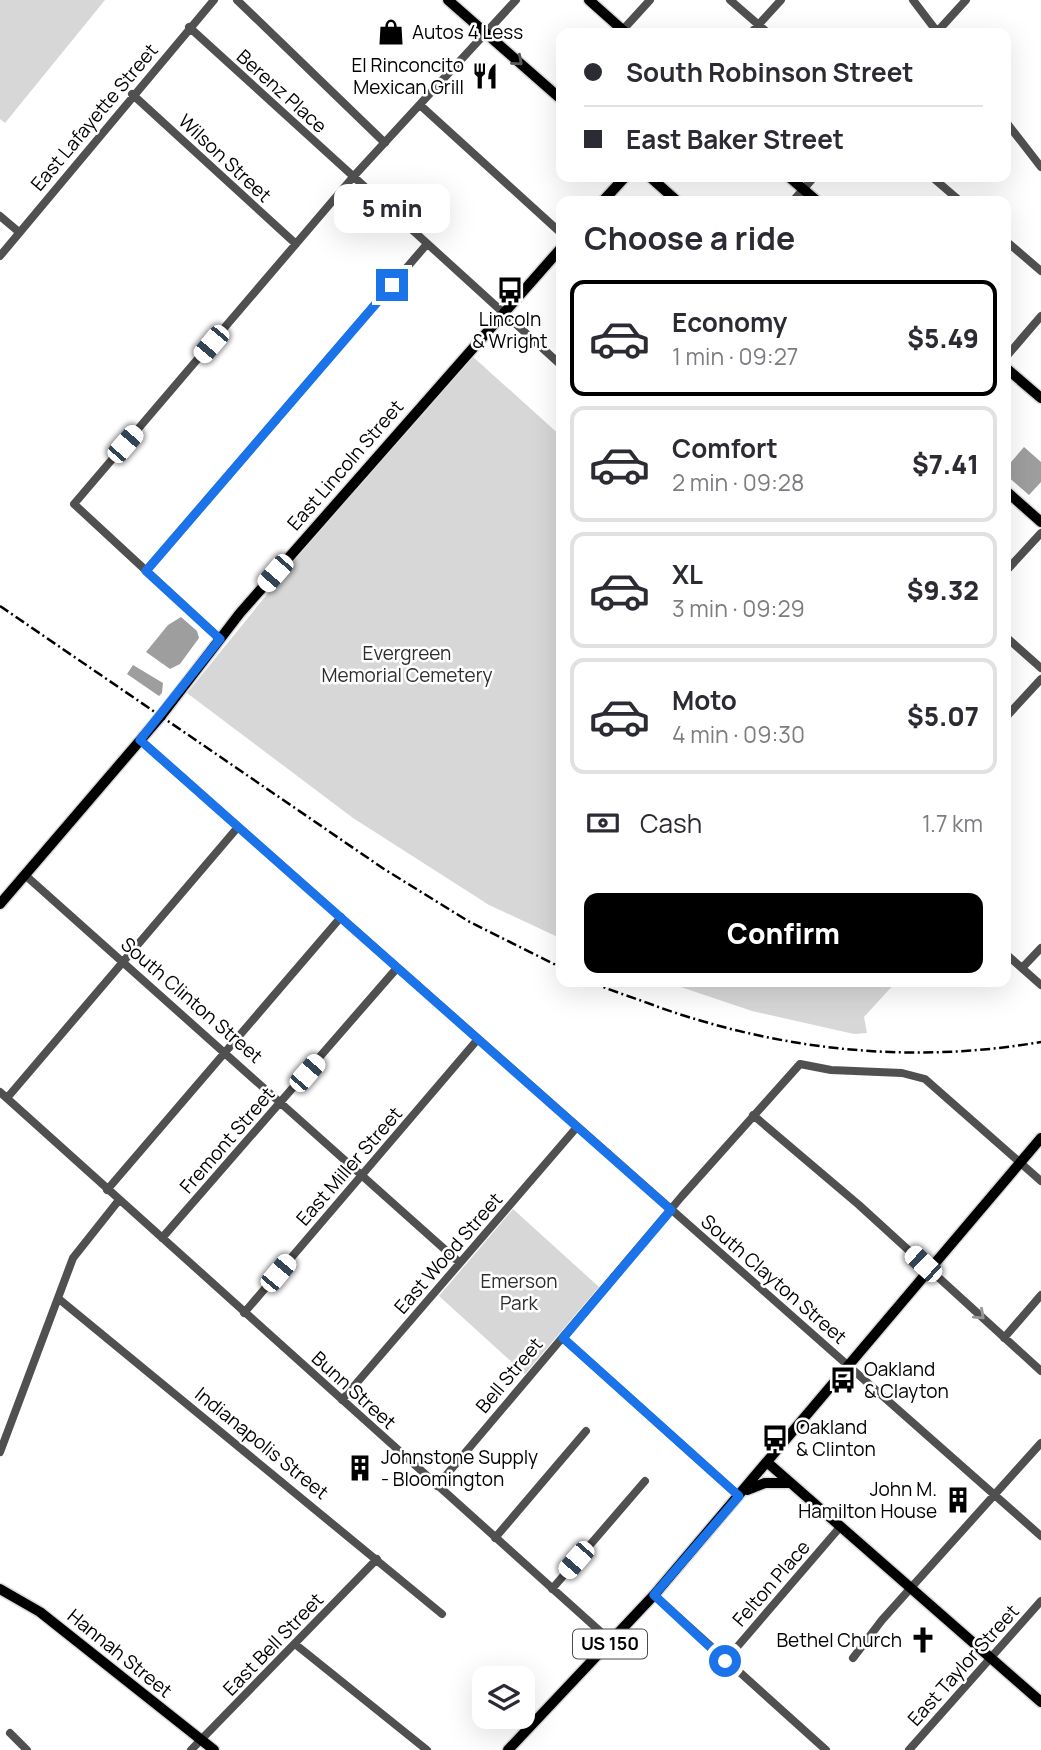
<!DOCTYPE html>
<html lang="en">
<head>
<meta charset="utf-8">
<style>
  :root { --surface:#fff; --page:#f7f7f7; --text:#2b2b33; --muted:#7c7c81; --line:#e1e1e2; --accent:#000 }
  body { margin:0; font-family:Manrope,sans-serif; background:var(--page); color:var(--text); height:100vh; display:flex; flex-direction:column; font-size:26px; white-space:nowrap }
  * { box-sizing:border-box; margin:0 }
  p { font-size:23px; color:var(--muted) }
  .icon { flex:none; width:38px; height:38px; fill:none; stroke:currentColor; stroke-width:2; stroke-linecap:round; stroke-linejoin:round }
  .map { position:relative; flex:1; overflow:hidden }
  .side { position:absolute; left:556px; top:196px; width:455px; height:791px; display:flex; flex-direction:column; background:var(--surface); border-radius:14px; box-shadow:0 7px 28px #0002 }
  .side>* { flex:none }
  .guide { position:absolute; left:556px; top:28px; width:455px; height:154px; border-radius:14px; box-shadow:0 7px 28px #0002; display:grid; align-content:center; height:154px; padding:0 28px; background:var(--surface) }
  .buttons { position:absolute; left:472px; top:1666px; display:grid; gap:14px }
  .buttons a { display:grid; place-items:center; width:63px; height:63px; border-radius:14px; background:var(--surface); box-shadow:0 7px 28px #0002; font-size:35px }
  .end { position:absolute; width:32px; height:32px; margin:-16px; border:9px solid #1a73e8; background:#fff; box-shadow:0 0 0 4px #fff }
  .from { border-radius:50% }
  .bubble { position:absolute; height:49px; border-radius:14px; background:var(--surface); box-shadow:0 7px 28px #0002; font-size:23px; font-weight:800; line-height:49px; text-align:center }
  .car { position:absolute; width:21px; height:42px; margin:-21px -10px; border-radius:9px; box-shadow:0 0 5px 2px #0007; background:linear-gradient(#fff 24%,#345 0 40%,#fff 0 76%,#345 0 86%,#fff 0) }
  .guide b { display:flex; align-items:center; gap:24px; height:66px; font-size:26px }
  .guide b+b { border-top:2px solid var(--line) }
  .guide i { width:18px; height:18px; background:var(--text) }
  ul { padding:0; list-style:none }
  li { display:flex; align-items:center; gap:21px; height:116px; margin:0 14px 10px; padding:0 14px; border:4px solid var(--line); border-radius:14px }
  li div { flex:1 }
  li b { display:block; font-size:26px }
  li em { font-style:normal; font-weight:800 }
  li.active { border-color:var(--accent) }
  li>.icon { width:63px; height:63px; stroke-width:1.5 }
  h2 { padding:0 28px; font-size:32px; line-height:84px }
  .pay { display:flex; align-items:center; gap:18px; height:77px; padding:0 28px; font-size:26px }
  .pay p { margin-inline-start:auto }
  .cta { display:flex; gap:14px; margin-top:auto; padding:14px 28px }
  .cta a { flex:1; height:80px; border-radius:14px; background:var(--accent); color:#fff; font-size:28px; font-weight:800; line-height:80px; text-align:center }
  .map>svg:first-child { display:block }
  .green { fill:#d7d7d7 }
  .water { fill:#9e9e9e }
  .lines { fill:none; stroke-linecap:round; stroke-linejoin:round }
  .major-casing { stroke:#dbdbdb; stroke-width:13 }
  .minor { stroke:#505050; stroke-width:8 }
  .major { stroke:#000; stroke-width:10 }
  .rail { stroke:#000; stroke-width:2.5; stroke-dasharray:10 3.5 2 3.5; stroke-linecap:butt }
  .oneway { stroke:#595959 }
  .oneway2 { stroke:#969696 }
  .route { stroke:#1a73e8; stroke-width:9 }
  .labels { text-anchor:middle; stroke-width:5; stroke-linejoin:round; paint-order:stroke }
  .shield { fill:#fff; stroke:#4c4c4c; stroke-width:2 }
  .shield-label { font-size:18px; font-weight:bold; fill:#000 }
  .poi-label { font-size:19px; fill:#000; stroke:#fff; text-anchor:start }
  .street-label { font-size:19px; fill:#000; stroke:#fff }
  .park-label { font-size:19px; fill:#2e2e2e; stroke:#fff }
</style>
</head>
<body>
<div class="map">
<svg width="1041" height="1750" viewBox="0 0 1041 1750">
  <rect width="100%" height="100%" fill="#fff"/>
  <path class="green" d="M 0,0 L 105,0 L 5,123 L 0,119 Z
    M 471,355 L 562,437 L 562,939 L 489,905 L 353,818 L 187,693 L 294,561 Z
    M 666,982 L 896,982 L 864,1017 L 867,1033 L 854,1034 L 752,1011 Z
    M 513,1209 L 599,1287 L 525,1374 L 439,1296 Z"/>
  <path class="water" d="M 1024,447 L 1041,462 L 1041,482 L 1029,495 L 1006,475 L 1006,468 Z
    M 181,617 L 197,631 L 199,638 L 180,664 L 170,669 L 146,652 L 168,625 Z
    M 133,665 L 163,683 L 162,693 L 159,696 L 127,674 Z"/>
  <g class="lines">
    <g class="major-casing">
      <path id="major" d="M 448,0 L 562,100
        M 589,0 L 626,33
        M 650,177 L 677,201
        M 789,177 L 817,201
        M 603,201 L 625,177
        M 1006,368 L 1041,398
        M 1006,491 L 1041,522
        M 0,904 L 161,716 L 240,613 L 562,247
        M 768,1463 L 1041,1702
        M 747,1490 L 765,1483 L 791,1483
        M 0,1589 L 40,1612 L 214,1750
        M 508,1750 L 654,1595 L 1041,1138"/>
    </g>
    <path class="minor" d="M 237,0 L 385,143
      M 730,0 L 768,33
      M 913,0 L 938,33
      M 189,27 L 562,366
      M 620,33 L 650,0
      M 751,33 L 781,0
      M 936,33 L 966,0
      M 132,94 L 296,244
      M 420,105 L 562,234
      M 1006,122 L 1041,167
      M 932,177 L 960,201
      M 793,201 L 814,177
      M 0,216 L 19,232
      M 1006,241 L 1041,271
      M 0,256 L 214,0
      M 1006,357 L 1041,316
      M 146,571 L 427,244
      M 1006,571 L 1041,533
      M 1006,637 L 1041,668
      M 220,639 L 74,504 L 353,177 L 516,0
      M 1006,717 L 1041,679
      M 140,740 L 1041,1536
      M 25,875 L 460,1263
      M 1006,954 L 1041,985
      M 1022,968 L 1041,948
      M 0,1092 L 612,1642
      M 7,1098 L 238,827
      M 753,1115 L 859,1205 L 1041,1371
      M 107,1190 L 341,917
      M 162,1238 L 397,968
      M 59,1299 L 442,1614
      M 244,1313 L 478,1039
      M 563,1338 L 739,1496
      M 1004,1338 L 1041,1295
      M 342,1400 L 577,1127
      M 0,1452 L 73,1258 L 119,1200
      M 437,1486 L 682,1196 L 800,1064 L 831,1070 L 902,1073 L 925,1079 L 1041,1181
      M 495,1538 L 586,1431
      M 552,1589 L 645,1481
      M 654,1595 L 826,1750
      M 295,1644 L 427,1750
      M 853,1658 L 882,1620 L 1041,1443
      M 725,1661 L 841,1526
      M 10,1733 L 27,1750
      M 191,1750 L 377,1559
      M 909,1750 L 1041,1601"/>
    <use href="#major" class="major"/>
    <path class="rail" d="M 0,606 L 384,869 L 468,921 L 562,968
      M 591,982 C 614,992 638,999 661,1008 C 785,1051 912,1064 1041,1042"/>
  </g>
  <defs><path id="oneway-chevron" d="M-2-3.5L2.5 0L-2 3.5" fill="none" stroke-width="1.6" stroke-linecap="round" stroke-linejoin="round" transform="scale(1.75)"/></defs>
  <use class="oneway" href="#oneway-chevron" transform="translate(518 61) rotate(41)"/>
  <use class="oneway2" href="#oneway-chevron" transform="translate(980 1315) rotate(42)"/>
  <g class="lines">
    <path class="route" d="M 392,285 L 146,571 L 220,639 L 140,740 L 671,1210 L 563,1338 L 739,1496 L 654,1595 L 725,1661"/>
  </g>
  <defs>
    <g id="shop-bare" transform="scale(2.1)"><path d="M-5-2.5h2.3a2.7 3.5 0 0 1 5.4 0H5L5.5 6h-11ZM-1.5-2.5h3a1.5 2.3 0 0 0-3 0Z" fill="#000" stroke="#fff" stroke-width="2.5" paint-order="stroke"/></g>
    <g id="restaurant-bare" transform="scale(2.1)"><path d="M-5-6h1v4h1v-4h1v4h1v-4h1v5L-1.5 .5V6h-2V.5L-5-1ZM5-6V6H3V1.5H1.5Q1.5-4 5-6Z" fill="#000" stroke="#fff" stroke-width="2.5" paint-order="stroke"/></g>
    <g id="bus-bare" transform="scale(2.1)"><path d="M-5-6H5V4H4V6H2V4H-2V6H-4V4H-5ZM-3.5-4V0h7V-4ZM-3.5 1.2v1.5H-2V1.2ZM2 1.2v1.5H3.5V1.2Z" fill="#000" stroke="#fff" stroke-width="2.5" paint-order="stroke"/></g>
    <g id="building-bare" transform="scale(2.1)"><path d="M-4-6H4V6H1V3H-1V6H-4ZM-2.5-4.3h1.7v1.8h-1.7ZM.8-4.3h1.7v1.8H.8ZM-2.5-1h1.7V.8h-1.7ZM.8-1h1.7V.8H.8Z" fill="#000" stroke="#fff" stroke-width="2.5" paint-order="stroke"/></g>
    <g id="church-bare" transform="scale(2.1)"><path d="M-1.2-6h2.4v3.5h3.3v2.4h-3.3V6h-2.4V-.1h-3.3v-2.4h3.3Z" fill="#000" stroke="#fff" stroke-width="2.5" paint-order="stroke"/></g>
  </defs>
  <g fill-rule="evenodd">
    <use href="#shop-bare" x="391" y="32"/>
    <use href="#restaurant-bare" x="485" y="76"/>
    <use href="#bus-bare" x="510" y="290"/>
    <use href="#bus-bare" x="843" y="1380"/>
    <use href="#bus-bare" x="775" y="1438"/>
    <use href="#building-bare" x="360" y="1468"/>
    <use href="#building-bare" x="958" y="1500"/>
    <use href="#church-bare" x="923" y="1640"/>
  </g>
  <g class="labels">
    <rect class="shield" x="573" y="1629.5" width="74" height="29" rx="5"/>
    <g class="shield-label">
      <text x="610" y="1650">US 150</text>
    </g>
    <g class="poi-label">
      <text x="412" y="39">Autos 4 Less</text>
      <text x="464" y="72" text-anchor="end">El Rinconcito<tspan x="464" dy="22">Mexican Grill</tspan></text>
      <text x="510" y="326" text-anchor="middle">Lincoln<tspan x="510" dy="22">&amp; Wright</tspan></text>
      <text x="864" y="1376">Oakland<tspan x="864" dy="22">&amp; Clayton</tspan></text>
      <text x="796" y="1434">Oakland<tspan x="796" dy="22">&amp; Clinton</tspan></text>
      <text x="381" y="1464">Johnstone Supply<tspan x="381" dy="22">- Bloomington</tspan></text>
      <text x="937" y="1496" text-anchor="end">John M.<tspan x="937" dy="22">Hamilton House</tspan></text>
      <text x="902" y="1647" text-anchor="end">Bethel Church</text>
    </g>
    <g class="street-label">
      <text transform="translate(282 91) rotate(42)" y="7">Berenz Place</text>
      <text transform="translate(94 117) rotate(-50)" y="7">East Lafayette Street</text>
      <text transform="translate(225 158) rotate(43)" y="7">Wilson Street</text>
      <text transform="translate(345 465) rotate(-49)" y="7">East Lincoln Street</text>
      <text transform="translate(192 1000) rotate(41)" y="7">South Clinton Street</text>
      <text transform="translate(227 1140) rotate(-49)" y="7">Fremont Street</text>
      <text transform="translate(349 1166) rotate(-49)" y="7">East Miller Street</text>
      <text transform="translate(448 1253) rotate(-49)" y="7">East Wood Street</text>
      <text transform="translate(774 1279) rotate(41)" y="7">South Clayton Street</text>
      <text transform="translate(509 1375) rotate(-50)" y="7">Bell Street</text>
      <text transform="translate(354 1390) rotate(42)" y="7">Bunn Street</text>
      <text transform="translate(262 1443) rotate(39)" y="7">Indianapolis Street</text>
      <text transform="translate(771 1583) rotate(-49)" y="7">Felton Place</text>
      <text transform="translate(273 1644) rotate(-46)" y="7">East Bell Street</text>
      <text transform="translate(120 1653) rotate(39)" y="7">Hannah Street</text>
      <text transform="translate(963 1665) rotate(-48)" y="7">East Taylor Street</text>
    </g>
    <g class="park-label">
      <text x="407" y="660">Evergreen<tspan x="407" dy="22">Memorial Cemetery</tspan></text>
      <text x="519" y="1288">Emerson<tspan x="519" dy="22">Park</tspan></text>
    </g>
  </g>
</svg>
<div class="buttons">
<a><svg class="icon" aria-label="layers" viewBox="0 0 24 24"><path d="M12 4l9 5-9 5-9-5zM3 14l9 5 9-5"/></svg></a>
</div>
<i class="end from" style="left:725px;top:1661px"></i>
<i class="end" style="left:392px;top:285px"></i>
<div class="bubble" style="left:334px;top:184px;width:116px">5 min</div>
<i class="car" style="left:211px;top:344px;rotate:220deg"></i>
<i class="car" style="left:125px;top:444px;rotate:41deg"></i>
<i class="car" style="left:275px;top:573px;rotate:221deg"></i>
<i class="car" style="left:307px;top:1073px;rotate:41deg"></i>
<i class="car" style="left:923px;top:1264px;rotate:313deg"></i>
<i class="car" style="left:278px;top:1273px;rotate:40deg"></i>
<i class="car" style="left:576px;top:1560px;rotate:221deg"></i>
<div class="guide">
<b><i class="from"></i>South Robinson Street</b>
<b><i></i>East Baker Street</b>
</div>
<section class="side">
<h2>Choose a ride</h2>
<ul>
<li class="active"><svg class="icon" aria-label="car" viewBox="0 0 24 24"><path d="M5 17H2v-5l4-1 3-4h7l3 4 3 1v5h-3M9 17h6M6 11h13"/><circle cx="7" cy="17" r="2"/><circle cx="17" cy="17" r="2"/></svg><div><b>Economy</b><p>1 min · 09:27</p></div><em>$5.49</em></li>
<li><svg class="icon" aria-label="car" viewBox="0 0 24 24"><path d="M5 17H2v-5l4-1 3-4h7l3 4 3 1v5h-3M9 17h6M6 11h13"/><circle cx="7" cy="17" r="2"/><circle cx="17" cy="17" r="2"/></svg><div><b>Comfort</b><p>2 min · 09:28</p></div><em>$7.41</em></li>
<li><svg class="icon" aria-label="car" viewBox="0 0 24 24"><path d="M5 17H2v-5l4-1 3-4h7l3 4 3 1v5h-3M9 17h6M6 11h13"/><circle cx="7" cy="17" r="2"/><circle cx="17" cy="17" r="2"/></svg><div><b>XL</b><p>3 min · 09:29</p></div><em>$9.32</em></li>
<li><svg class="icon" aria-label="car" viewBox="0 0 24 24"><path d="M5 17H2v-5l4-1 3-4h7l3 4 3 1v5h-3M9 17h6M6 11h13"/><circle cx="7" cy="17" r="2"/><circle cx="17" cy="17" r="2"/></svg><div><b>Moto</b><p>4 min · 09:30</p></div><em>$5.07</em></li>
</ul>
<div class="pay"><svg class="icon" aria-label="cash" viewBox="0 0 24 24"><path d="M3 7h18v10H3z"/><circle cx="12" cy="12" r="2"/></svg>Cash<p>1.7 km</p></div>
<div class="cta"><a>Confirm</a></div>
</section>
</div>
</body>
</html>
